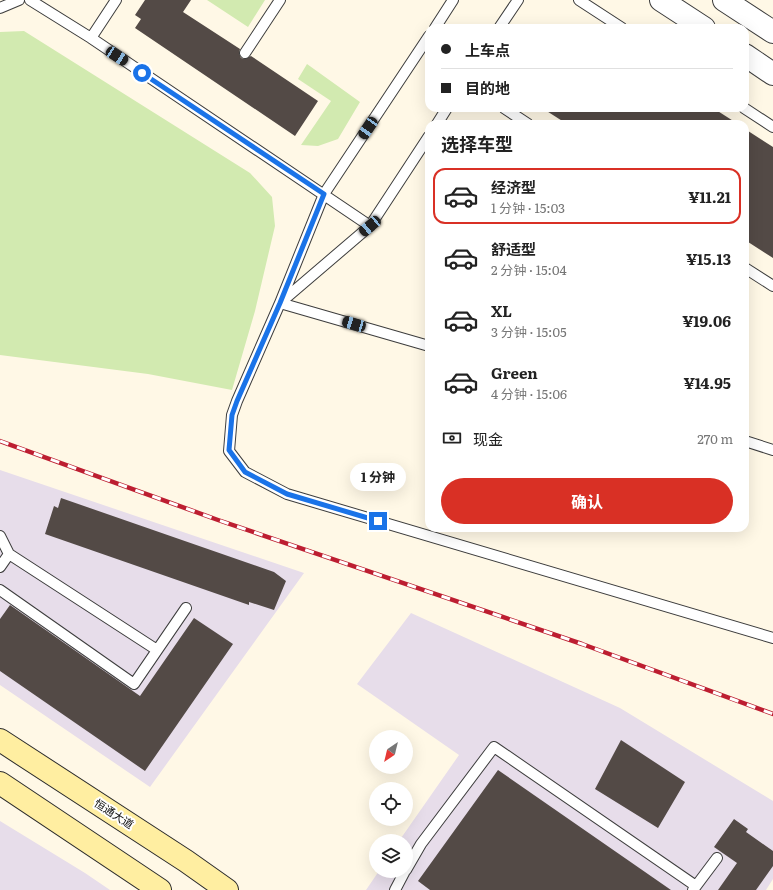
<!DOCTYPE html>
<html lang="zh">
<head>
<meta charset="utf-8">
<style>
  :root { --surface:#fff; --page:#f2f2f2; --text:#222; --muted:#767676; --line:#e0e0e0; --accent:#d93025 }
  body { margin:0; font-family:Literata,"Noto Sans SC",serif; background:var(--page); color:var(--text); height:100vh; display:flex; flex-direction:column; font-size:15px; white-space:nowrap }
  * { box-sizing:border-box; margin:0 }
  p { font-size:13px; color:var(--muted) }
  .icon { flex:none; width:22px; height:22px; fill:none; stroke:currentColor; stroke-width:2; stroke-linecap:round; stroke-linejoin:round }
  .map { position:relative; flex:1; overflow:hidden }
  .details { position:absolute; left:425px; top:120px; width:324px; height:412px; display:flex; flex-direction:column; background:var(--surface); border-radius:12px; box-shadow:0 4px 16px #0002 }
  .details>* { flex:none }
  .top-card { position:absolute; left:425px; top:24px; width:324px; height:88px; border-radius:12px; box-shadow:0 4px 16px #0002; display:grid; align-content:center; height:88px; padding:0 16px; background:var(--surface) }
  .needle { width:26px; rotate:215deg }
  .controls { position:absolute; left:369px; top:730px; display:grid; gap:8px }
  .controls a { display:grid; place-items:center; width:44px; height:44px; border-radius:50%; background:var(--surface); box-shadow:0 4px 16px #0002; font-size:20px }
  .end { position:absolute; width:18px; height:18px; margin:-9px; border:5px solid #1a73e8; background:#fff; box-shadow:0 0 0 2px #fff }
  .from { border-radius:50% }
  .bubble { position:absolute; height:28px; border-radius:14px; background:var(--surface); box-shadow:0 4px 16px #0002; font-size:13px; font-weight:700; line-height:28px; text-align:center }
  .car { position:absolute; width:12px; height:24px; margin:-12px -6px; border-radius:5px; box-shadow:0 0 3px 1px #0007; background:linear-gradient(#222 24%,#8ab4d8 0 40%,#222 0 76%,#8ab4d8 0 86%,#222 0) }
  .top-card b { display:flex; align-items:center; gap:14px; height:38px; font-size:15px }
  .top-card b+b { border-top:1px solid var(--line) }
  .top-card i { width:10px; height:10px; background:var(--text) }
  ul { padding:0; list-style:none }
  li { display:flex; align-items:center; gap:12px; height:56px; margin:0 8px 6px; padding:0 8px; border:2px solid transparent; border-radius:12px }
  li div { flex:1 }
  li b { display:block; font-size:15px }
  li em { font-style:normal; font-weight:700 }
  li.on { border-color:var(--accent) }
  li>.icon { width:36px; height:36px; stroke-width:1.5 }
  h2 { padding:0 16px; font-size:18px; line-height:48px }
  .pay { display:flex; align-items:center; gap:10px; height:44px; padding:0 16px; font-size:15px }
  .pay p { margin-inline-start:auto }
  .action { display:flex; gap:8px; margin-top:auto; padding:8px 16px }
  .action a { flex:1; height:46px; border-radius:24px; background:var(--accent); color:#fff; font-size:16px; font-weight:700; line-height:46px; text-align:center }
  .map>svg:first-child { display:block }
  .industrial { fill:#e7ddea }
  .green { fill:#d2eab0 }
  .building { fill:#534a46 }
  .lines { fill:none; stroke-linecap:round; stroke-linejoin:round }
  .service-casing { stroke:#3d3d3d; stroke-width:12 }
  .tertiary-casing { stroke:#3d3d3d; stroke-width:24 }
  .secondary-casing { stroke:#2c2c2c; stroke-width:24 }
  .service { stroke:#fff; stroke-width:10 }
  .tertiary { stroke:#fff; stroke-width:22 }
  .secondary { stroke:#ffeea1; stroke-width:22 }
  .rail-casing { stroke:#bd1e31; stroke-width:4.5 }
  .rail { stroke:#fff; stroke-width:3; stroke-dasharray:9; stroke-linecap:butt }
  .route { stroke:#1a73e8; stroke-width:5 }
  .labels { text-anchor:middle; stroke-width:4; stroke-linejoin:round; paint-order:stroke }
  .street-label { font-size:11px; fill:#0a0a0a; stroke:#fff }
</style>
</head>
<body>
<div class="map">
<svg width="773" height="890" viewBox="0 0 773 890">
  <rect width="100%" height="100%" fill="#fff8e6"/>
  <path class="industrial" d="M 0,470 L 304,573 L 150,787 L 0,685 Z
    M 411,613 L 620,708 L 773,801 L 773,879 L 766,890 L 366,890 L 379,871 L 406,871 L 406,841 L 399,841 L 459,755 L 357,684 Z
    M 0,821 L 85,873 L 110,890 L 0,890 Z"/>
  <path class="green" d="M 207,0 L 265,0 L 248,27 Z
    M 24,31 L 250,173 L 272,197 L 275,226 L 255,311 L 232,390 L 148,374 L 0,355 L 0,32 Z
    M 307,64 L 360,102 L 338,139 L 318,146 L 301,145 L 331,101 L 298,79 Z"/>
  <path class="building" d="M 145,0 L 191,0 L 183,12 L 240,49 L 239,53 L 241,58 L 245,59 L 251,56 L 318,101 L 295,136 L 135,28 L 141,19 L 135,15 Z
    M 542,108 L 713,108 L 738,124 L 567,124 Z
    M 745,129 L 773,147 L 773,258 L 745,240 Z
    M 61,498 L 274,572 L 286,581 L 274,610 L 249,602 L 249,605 L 45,534 L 54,506 L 58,508 Z
    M 10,605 L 140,696 L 194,618 L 233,644 L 145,771 L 0,671 L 0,619 Z
    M 621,740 L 685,782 L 658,828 L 595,789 Z
    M 498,770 L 671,890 L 430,890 L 418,881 Z
    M 734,819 L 748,829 L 746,832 L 773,851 L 773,866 L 756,890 L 718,890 L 737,863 L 714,847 Z"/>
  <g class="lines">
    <g class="service-casing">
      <path id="service" d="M 30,0 L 91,38 L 370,226
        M 579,0 L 622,28
        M 0,8 L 19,0
        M 435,28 L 453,0
        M 499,28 L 518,0
        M 429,36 L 324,194 L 280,303 L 429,346
        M 91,38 L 116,0
        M 245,53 L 280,0
        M 504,108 L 528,124
        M 744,108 L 773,127
        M 437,124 L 447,108
        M 429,136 L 370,226 L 280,303 L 237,401 L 232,415 L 229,451 L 245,472 L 287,494 L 773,638
        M 745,268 L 773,286
        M 745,441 L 773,450
        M 0,536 L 9,554 L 157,650
        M 0,567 L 9,554
        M 0,590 L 134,684 L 186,608
        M 406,870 L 421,844 L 494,747 L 696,886
        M 395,890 L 405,871
        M 693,890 L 717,858"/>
    </g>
    <g class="tertiary-casing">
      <path id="tertiary" d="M 661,0 L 704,28
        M 724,0 L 773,32
        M 745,55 L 773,74"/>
    </g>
    <g class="secondary-casing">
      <path id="secondary" d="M 0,740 L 186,861 L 227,890
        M 0,783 L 160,890"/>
    </g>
    <use href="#service" class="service"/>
    <use href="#tertiary" class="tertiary"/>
    <use href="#secondary" class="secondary"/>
    <g class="rail-casing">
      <path id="rail" d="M 0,441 L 218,520 L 582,644 L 773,714"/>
    </g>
    <use href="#rail" class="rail"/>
  </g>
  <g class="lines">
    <path class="route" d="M 142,73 L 324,194 L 280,303 L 237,401 L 232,415 L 229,450 L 245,472 L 287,494 L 378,521"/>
  </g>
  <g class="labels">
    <g class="street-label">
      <text transform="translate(114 814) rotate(33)" y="4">恒通大道</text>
    </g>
  </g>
</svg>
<div class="controls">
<a><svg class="needle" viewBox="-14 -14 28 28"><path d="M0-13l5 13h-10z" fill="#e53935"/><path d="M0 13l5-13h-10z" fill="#767676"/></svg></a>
<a><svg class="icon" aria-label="locate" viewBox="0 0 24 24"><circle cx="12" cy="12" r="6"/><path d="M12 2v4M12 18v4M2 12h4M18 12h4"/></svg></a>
<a><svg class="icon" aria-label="layers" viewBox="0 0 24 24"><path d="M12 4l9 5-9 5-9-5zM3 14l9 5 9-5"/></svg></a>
</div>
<i class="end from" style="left:142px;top:73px"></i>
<i class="end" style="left:378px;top:521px"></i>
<div class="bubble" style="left:350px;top:463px;width:56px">1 分钟</div>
<i class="car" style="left:117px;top:56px;rotate:123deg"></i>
<i class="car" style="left:368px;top:128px;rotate:214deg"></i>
<i class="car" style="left:370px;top:226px;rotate:230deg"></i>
<i class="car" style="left:354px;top:324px;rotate:286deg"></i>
<div class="top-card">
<b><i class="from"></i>上车点</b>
<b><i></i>目的地</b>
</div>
<section class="details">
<h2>选择车型</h2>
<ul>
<li class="on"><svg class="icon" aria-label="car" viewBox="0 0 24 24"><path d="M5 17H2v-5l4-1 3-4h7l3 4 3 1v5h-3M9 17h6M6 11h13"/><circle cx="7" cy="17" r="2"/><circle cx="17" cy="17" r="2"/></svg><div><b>经济型</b><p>1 分钟 · 15:03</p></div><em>¥11.21</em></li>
<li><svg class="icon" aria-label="car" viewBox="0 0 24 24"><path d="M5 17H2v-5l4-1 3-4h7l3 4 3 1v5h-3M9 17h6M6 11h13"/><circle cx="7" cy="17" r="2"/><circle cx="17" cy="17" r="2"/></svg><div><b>舒适型</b><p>2 分钟 · 15:04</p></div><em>¥15.13</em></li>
<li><svg class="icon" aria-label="car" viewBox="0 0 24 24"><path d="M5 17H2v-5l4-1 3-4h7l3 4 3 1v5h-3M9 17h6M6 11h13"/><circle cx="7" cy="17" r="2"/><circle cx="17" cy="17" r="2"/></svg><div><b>XL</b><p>3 分钟 · 15:05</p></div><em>¥19.06</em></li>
<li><svg class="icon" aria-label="car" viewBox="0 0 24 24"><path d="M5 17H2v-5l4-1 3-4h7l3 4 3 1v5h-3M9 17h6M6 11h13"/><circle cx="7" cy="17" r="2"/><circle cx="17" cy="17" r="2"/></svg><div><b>Green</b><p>4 分钟 · 15:06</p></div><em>¥14.95</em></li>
</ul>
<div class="pay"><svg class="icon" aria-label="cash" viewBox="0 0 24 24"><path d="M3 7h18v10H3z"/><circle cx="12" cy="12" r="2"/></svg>现金<p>270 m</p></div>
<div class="action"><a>确认</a></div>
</section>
</div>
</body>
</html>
